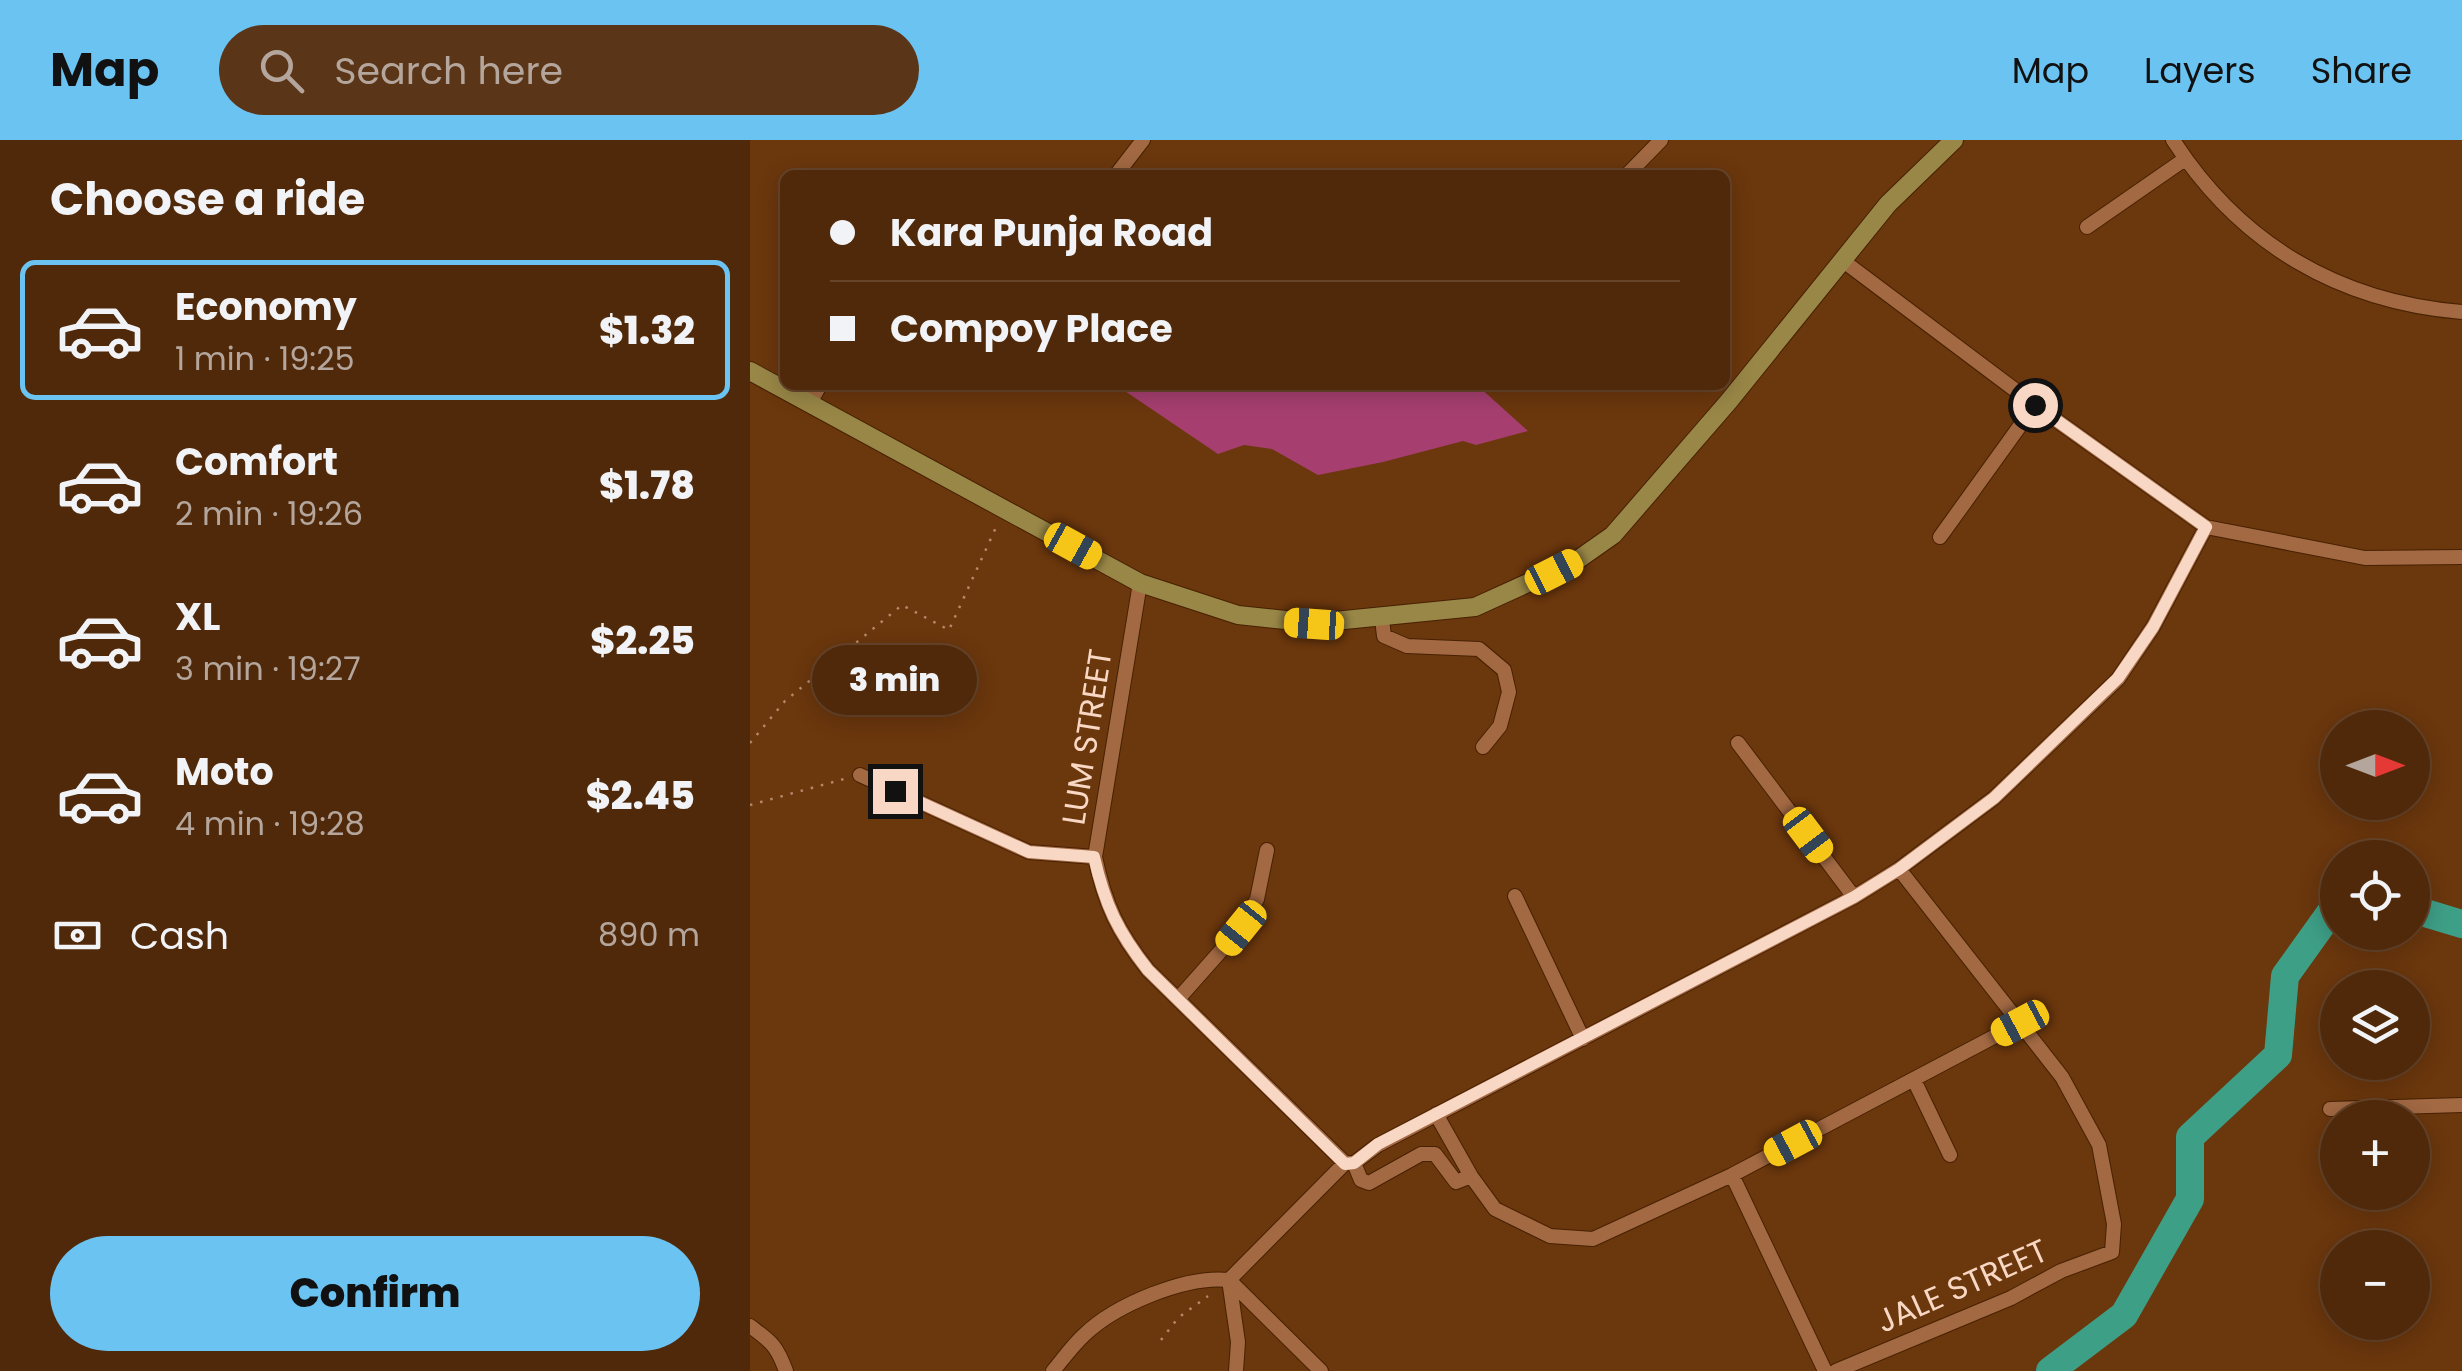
<!DOCTYPE html>
<html lang="en">
<head>
<meta charset="utf-8">
<style>
  :root { --surface:#50290a; --page:#5a3518; --text:#f1f3f6; --muted:#b4a69c; --line:#67452b; --accent:#6bc3f2 }
  body { margin:0; font-family:Poppins,sans-serif; background:var(--page); color:var(--text); height:100vh; display:flex; flex-direction:column; font-size:38px; white-space:nowrap }
  * { box-sizing:border-box; margin:0 }
  p { font-size:32px; color:var(--muted) }
  .icon { flex:none; width:55px; height:55px; fill:none; stroke:currentColor; stroke-width:2; stroke-linecap:round; stroke-linejoin:round }
  .map { position:relative; flex:1; overflow:hidden }
  .drawer { display:flex; flex-direction:column; background:var(--surface); width:750px }
  .drawer>* { flex:none }
  .guide { position:absolute; left:30px; top:30px; width:950px; height:220px; border-radius:15px; box-shadow:0 5px 25px #0003,0 0 0 2px var(--line); display:grid; align-content:center; height:220px; padding:0 50px; background:var(--surface) }
  .needle { width:65px; rotate:90deg }
  .fabs { position:absolute; left:1570px; top:570px; display:grid; gap:20px }
  .fabs a { display:grid; place-items:center; width:110px; height:110px; border-radius:50%; background:var(--surface); box-shadow:0 5px 25px #0003,0 0 0 2px var(--line); font-size:50px }
  .end { position:absolute; width:45px; height:45px; margin:-22px; border:12px solid #f8d8c4; background:#111; box-shadow:0 0 0 5px #111 }
  .from { border-radius:50% }
  .bubble { position:absolute; height:70px; border-radius:35px; background:var(--surface); box-shadow:0 5px 25px #0003,0 0 0 2px var(--line); font-size:32px; font-weight:800; line-height:70px; text-align:center }
  .car { position:absolute; width:30px; height:60px; margin:-30px -15px; border-radius:12px; box-shadow:0 0 8px 2px #0007; background:linear-gradient(#f5c518 24%,#345 0 40%,#f5c518 0 76%,#345 0 86%,#f5c518 0) }
  .guide b { display:flex; align-items:center; gap:35px; height:95px; font-size:38px }
  .guide b+b { border-top:2px solid var(--line) }
  .guide i { width:25px; height:25px; background:var(--text) }
  ul { padding:0; list-style:none }
  li { display:flex; align-items:center; gap:30px; height:140px; margin:0 20px 15px; padding:0 30px; border:5px solid transparent; border-radius:15px }
  li div { flex:1 }
  li b { display:block; font-size:38px }
  li em { font-style:normal; font-weight:800 }
  li.selected { border-color:var(--accent) }
  li>.icon { width:90px; height:90px; stroke-width:1.5 }
  h2 { padding:0 50px; font-size:45px; line-height:120px }
  .pay { display:flex; align-items:center; gap:25px; height:110px; padding:0 50px; font-size:38px }
  .pay p { margin-inline-start:auto }
  .action { display:flex; gap:20px; margin-top:auto; padding:20px 50px }
  .action a { flex:1; height:115px; border-radius:60px; background:var(--accent); color:#111; font-size:40px; font-weight:800; line-height:115px; text-align:center }
  header { display:flex; align-items:center; gap:60px; box-sizing:border-box; height:140px; padding:0 50px; background:var(--accent); color:#111 }
  header strong { font-size:48px }
  nav { display:flex; gap:55px; margin-inline-start:auto; font-size:35px }
  .search { width:700px; height:90px; background:var(--page); display:flex; align-items:center; gap:25px; box-sizing:border-box; padding:0 35px; border-radius:55px; color:var(--muted); font-size:38px }
  main { display:flex; flex:1; min-height:0 }
  .map>svg:first-child { display:block }
  .green { fill:#a63f70 }
  .lines { fill:none; stroke-linecap:round; stroke-linejoin:round }
  .river { stroke:#3e9f87; stroke-width:28 }
  .minor-casing { stroke:#472102; stroke-width:16 }
  .major-casing { stroke:#472102; stroke-width:20 }
  .path { stroke:#b3896a; stroke-width:2.5; stroke-dasharray:2.5 8; stroke-linecap:butt }
  .minor { stroke:#a26943; stroke-width:14 }
  .major { stroke:#998747; stroke-width:18 }
  .route { stroke:#f8d8c4; stroke-width:12 }
  .labels { text-anchor:middle; stroke-width:8; stroke-linejoin:round; paint-order:stroke }
  .street-label { font-size:32px; fill:#f8d8c4; stroke:#6b370d }
</style>
</head>
<body>
<header>
<strong>Map</strong>
<div class="search"><svg class="icon" aria-label="search" viewBox="0 0 24 24"><circle cx="10" cy="10" r="6"/><path d="M15 15l6 6"/></svg>Search here</div>
<nav><a>Map</a><a>Layers</a><a>Share</a></nav>
</header>
<main>
<section class="drawer">
<h2>Choose a ride</h2>
<ul>
<li class="selected"><svg class="icon" aria-label="car" viewBox="0 0 24 24"><path d="M5 17H2v-5l4-1 3-4h7l3 4 3 1v5h-3M9 17h6M6 11h13"/><circle cx="7" cy="17" r="2"/><circle cx="17" cy="17" r="2"/></svg><div><b>Economy</b><p>1 min · 19:25</p></div><em>$1.32</em></li>
<li><svg class="icon" aria-label="car" viewBox="0 0 24 24"><path d="M5 17H2v-5l4-1 3-4h7l3 4 3 1v5h-3M9 17h6M6 11h13"/><circle cx="7" cy="17" r="2"/><circle cx="17" cy="17" r="2"/></svg><div><b>Comfort</b><p>2 min · 19:26</p></div><em>$1.78</em></li>
<li><svg class="icon" aria-label="car" viewBox="0 0 24 24"><path d="M5 17H2v-5l4-1 3-4h7l3 4 3 1v5h-3M9 17h6M6 11h13"/><circle cx="7" cy="17" r="2"/><circle cx="17" cy="17" r="2"/></svg><div><b>XL</b><p>3 min · 19:27</p></div><em>$2.25</em></li>
<li><svg class="icon" aria-label="car" viewBox="0 0 24 24"><path d="M5 17H2v-5l4-1 3-4h7l3 4 3 1v5h-3M9 17h6M6 11h13"/><circle cx="7" cy="17" r="2"/><circle cx="17" cy="17" r="2"/></svg><div><b>Moto</b><p>4 min · 19:28</p></div><em>$2.45</em></li>
</ul>
<div class="pay"><svg class="icon" aria-label="cash" viewBox="0 0 24 24"><path d="M3 7h18v10H3z"/><circle cx="12" cy="12" r="2"/></svg>Cash<p>890 m</p></div>
<div class="action"><a>Confirm</a></div>
</section>
<div class="map">
<svg width="1712" height="1231" viewBox="0 0 1712 1231">
  <rect width="100%" height="100%" fill="#6b370d"/>
  <path class="green" d="M 366,245 L 727,245 L 778,291 L 726,305 L 713,301 L 633,322 L 568,335 L 522,309 L 494,305 L 468,314 Z"/>
  <g class="lines">
    <path class="river" d="M 1662,769 L 1712,784
      M 1300,1231 L 1374,1175 L 1440,1059 L 1440,997 L 1528,915 L 1535,836 L 1588,762"/>
    <g class="minor-casing">
      <path id="minor" d="M 1423,0 C 1490,104 1589,162 1712,172
        M 366,35 L 393,0
        M 877,35 L 911,0
        M 1337,87 L 1435,19
        M 1092,120 L 1285,265 L 1456,387 L 1615,418 L 1712,417
        M 60,263 L 70,245
        M 1190,397 L 1285,265
        M 390,443 L 345,717 C 355,765 368,792 398,830 L 595,1023
        M 632,479 L 634,496 L 657,506 L 729,509 L 754,530 L 759,552 L 750,586 L 733,607
        M 988,603 L 1104,757
        M 110,635 L 279,712 L 345,717
        M 765,756 L 833,899
        M 429,858 L 491,788 L 507,759 L 517,710
        M 1164,940 L 1200,1015
        M 1580,969 L 1712,965
        M 686,974 L 721,1036 L 745,1069 L 800,1096 L 843,1099 L 982,1035 L 1270,883
        M 604,1023 L 611,1040 L 619,1043 L 671,1014 L 685,1014 L 706,1042 L 721,1036
        M 982,1035 L 1075,1231
        M 0,1186 C 21,1202 26,1204 36,1231
        M 303,1231 C 313,1219 323,1205 334,1195 C 365,1165 436,1135 479,1140 L 571,1231
        M 486,1231 L 488,1202 L 479,1140 L 595,1023 L 604,1023 L 628,1005 L 1104,757 L 1149,729 L 1244,658 L 1368,539 L 1403,487 L 1456,387
        M 1086,1231 L 1261,1158 L 1311,1131 L 1362,1112 L 1364,1084 L 1349,1005 L 1312,937 L 1149,729"/>
    </g>
    <g class="major-casing">
      <path id="major" d="M 0,231 L 390,443 L 488,475 L 564,483 L 725,467 L 826,421 L 863,395 L 979,261 L 1138,64 L 1204,0"/>
    </g>
    <path class="path" d="M 0,603 L 35,561 L 152,465 L 199,490 L 248,383
      M 0,665 L 94,639
      M 411,1200 L 428,1178 L 458,1156"/>
    <use href="#minor" class="minor"/>
    <use href="#major" class="major"/>
  </g>
  <g class="lines">
    <path class="route" d="M 145,651 L 279,712 L 344,717 C 355,765 368,792 398,830 L 595,1024 L 604,1023 L 628,1004 L 1104,757 L 1149,729 L 1244,658 L 1368,538 L 1403,487 L 1456,387 L 1285,265"/>
  </g>
  <g class="labels">
    <g class="street-label">
      <text transform="translate(337 597) rotate(-81)" y="11">LUM STREET</text>
      <text transform="translate(1212 1146) rotate(-24)" y="11">JALE STREET</text>
    </g>
  </g>
</svg>
<div class="fabs">
<a><svg class="needle" viewBox="-14 -14 28 28"><path d="M0-13l5 13h-10z" fill="#e53935"/><path d="M0 13l5-13h-10z" fill="#b4a69c"/></svg></a>
<a><svg class="icon" aria-label="locate" viewBox="0 0 24 24"><circle cx="12" cy="12" r="6"/><path d="M12 2v4M12 18v4M2 12h4M18 12h4"/></svg></a>
<a><svg class="icon" aria-label="layers" viewBox="0 0 24 24"><path d="M12 4l9 5-9 5-9-5zM3 14l9 5 9-5"/></svg></a>
<a>+</a>
<a>−</a>
</div>
<i class="end from" style="left:1285px;top:265px"></i>
<i class="end" style="left:145px;top:651px"></i>
<div class="bubble" style="left:62px;top:505px;width:165px">3 min</div>
<i class="car" style="left:323px;top:406px;rotate:119deg"></i>
<i class="car" style="left:804px;top:432px;rotate:63deg"></i>
<i class="car" style="left:564px;top:484px;rotate:274deg"></i>
<i class="car" style="left:1058px;top:695px;rotate:143deg"></i>
<i class="car" style="left:491px;top:788px;rotate:219deg"></i>
<i class="car" style="left:1270px;top:883px;rotate:242deg"></i>
<i class="car" style="left:1043px;top:1003px;rotate:242deg"></i>
<div class="guide">
<b><i class="from"></i>Kara Punja Road</b>
<b><i></i>Compoy Place</b>
</div>
</div>
</main>
</body>
</html>
